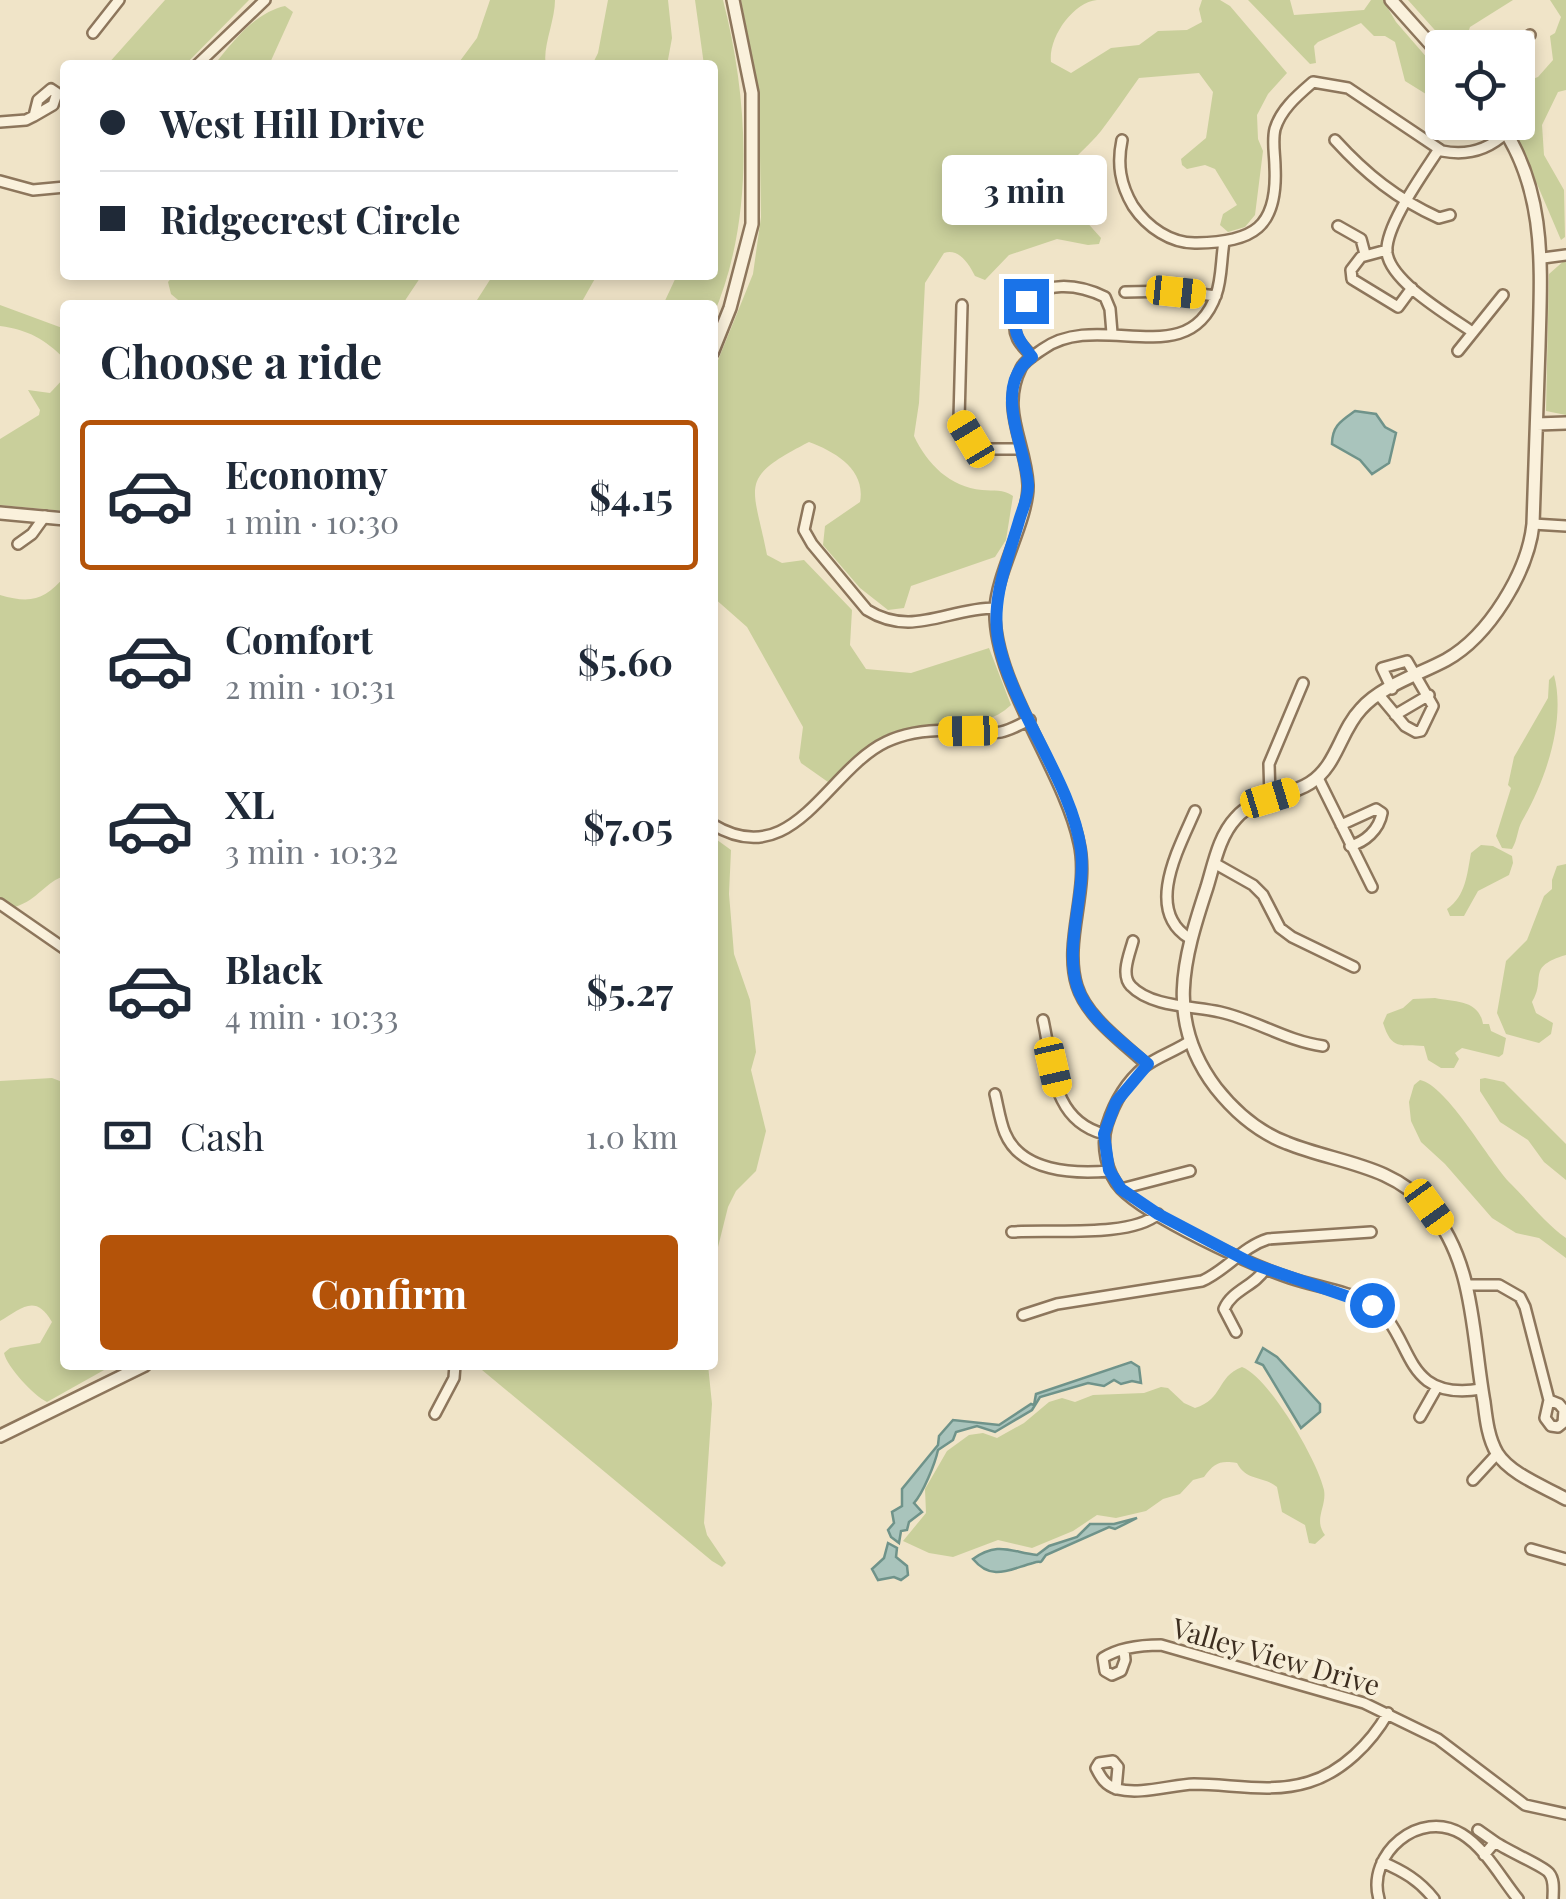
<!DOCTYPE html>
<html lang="en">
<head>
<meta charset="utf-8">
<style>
  :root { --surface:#fff; --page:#f2f2f3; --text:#1f2937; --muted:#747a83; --line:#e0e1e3; --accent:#b45309 }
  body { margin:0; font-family:"Playfair Display",serif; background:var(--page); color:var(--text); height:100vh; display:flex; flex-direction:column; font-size:38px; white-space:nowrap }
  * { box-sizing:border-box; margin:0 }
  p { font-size:32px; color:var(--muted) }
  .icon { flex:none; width:55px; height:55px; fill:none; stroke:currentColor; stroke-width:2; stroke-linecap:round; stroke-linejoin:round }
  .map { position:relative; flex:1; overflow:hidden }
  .details { position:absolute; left:60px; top:300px; width:658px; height:1070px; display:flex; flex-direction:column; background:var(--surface); border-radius:10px; box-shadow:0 5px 15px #0003 }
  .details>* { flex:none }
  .guide { position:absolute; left:60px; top:60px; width:658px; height:220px; border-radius:10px; box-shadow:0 5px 15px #0003; display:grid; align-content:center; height:220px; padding:0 40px; background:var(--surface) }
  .tools { position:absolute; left:1425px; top:30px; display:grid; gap:20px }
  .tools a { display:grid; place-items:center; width:110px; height:110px; border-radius:10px; background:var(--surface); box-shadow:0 5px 15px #0003; font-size:50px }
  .end { position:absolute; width:45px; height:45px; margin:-22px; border:12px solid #1a73e8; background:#fff; box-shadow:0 0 0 5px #fff }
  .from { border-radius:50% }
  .bubble { position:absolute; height:70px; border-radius:10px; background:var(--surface); box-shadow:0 5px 15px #0003; font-size:32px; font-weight:700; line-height:70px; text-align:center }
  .car { position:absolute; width:30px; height:60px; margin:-30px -15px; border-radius:12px; box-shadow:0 0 8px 2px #0007; background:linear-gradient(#f5c518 24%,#345 0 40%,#f5c518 0 76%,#345 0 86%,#f5c518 0) }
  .guide b { display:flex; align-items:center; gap:35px; height:95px; font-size:38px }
  .guide b+b { border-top:2px solid var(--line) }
  .guide i { width:25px; height:25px; background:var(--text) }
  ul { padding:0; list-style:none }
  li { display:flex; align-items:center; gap:30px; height:150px; margin:0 20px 15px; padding:0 20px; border:5px solid transparent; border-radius:10px }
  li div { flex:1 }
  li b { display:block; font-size:38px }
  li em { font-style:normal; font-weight:700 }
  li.active { border-color:var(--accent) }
  li>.icon { width:90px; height:90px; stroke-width:1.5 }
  h2 { padding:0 40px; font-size:45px; line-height:120px }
  .pay { display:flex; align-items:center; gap:25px; height:110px; padding:0 40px; font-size:38px }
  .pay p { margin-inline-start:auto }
  .button { display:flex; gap:20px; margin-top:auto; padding:20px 40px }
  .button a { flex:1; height:115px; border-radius:10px; background:var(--accent); color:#fff; font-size:40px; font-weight:700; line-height:115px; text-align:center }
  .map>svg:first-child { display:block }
  .green { fill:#c9cf9b }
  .water { fill:#a9c4bc; stroke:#6f938a; stroke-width:2.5 }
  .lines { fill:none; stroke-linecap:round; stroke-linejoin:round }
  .minor-casing { stroke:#8d765c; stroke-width:14 }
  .tertiary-casing { stroke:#8d765c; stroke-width:16 }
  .minor { stroke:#faf1dc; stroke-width:9 }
  .tertiary { stroke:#faf1dc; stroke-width:11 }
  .route { stroke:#1a73e8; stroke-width:12 }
  .labels { text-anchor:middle; stroke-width:8; stroke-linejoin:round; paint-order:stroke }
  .street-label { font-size:28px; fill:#3d2e20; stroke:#f7eed8 }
</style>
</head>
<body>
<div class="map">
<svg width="1566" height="1899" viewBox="0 0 1566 1899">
  <rect width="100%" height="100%" fill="#f0e4c8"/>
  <path class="green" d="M 165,0 L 249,0 L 185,65 L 107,65 Z
    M 490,0 L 555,0 C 555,21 542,48 546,65 L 457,65 L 477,38 Z
    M 608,0 L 668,0 L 672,38 L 667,65 L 592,65 L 598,53 Z
    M 695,0 L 723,0 C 749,101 755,219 713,316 L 712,305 L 663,305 L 677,275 L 712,275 L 716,184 L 712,65 L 704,65 Z
    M 741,0 L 1097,0 C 1073,2 1048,38 1051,62 L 1071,73 L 1111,48 L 1139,45 L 1158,31 L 1187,30 L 1202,22 L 1199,9 L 1202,0 L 1220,0 L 1230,6 L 1287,73 L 1268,94 L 1257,115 L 1258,139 L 1263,151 L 1255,215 L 1245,227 L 1228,232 L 1220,225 L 1223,214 L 1237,205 L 1215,169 L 1205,165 L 1187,169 L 1182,165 L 1181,159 L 1206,138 L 1213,92 L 1199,73 L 1139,78 C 1126,96 1114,114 1101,131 C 1075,162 1067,154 1067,200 L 1101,238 L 1099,244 L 1088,245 L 1057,239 L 1009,255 L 985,280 L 975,276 C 969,264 959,248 944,253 L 925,283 L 919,403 L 914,436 C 927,464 950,487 982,490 C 994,491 1003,489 1013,496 L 1006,540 L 995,557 L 911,586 L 904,608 L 888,610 L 860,588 L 823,545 L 825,526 L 860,502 C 866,470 836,452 809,442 C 737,479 753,483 767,555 L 782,563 L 804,560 L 852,610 L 850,645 L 866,669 L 911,673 L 989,648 L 1011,705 C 979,736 930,717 890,733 C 872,740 844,768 828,782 L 801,763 L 799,758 L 803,727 L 747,627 L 713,597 L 712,375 L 753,274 L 761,217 L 759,95 Z
    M 1248,0 L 1290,0 L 1294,15 L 1364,10 L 1371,0 L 1383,0 L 1396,22 L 1442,75 L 1442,104 L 1405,81 L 1395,42 L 1385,36 L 1374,36 L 1361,23 L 1318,42 L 1314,46 L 1316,63 L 1310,64 Z
    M 1408,0 L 1513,0 L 1470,27 L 1466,39 L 1469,48 L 1450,47 Z
    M 1550,0 L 1566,0 L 1566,90 L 1558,92 L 1542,125 L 1544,155 L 1564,190 L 1565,237 L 1561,240 L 1511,123 L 1518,122 L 1518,84 L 1538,77 L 1553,60 L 1550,36 L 1555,33 L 1561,17 Z
    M 285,6 L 293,12 L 269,65 L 214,65 C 233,42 254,13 285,6 Z
    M 1566,259 L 1566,415 L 1546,411 L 1549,274 Z
    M 174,275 L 422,275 L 402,305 L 184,305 L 171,294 L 168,282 Z
    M 493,275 L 597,275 L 580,305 L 466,305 L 477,300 Z
    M 0,305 L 65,329 L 65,359 C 44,339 29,330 0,326 Z
    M 65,377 L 65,511 L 0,505 L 0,439 L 39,415 L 40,410 L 28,390 L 50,393 Z
    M 65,576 L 65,876 C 46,881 38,900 15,907 L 0,897 L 0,595 C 31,604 45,600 65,576 Z
    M 1554,675 C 1566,720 1546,780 1522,821 C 1517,830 1518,839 1512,849 L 1502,848 L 1496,836 L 1511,788 L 1508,785 L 1514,757 L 1548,698 L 1549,680 Z
    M 713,837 L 731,850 L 729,894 L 734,954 L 750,1000 L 756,1052 L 751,1070 L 766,1131 L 756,1171 L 736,1191 L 728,1207 L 713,1267 Z
    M 1481,845 L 1493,846 L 1512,856 L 1513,863 L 1509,875 L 1478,891 L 1464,916 L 1450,916 L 1447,909 C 1466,896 1467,874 1471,853 Z
    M 1566,864 L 1566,955 C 1525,967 1547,978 1532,1002 L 1536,1013 L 1553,1023 L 1551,1034 L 1539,1043 L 1506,1034 L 1497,1013 L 1506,961 L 1527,940 L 1544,896 L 1552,889 L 1552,880 L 1557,866 Z
    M 1435,998 C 1456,1002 1479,1000 1483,1024 L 1489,1024 L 1491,1031 L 1506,1038 L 1503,1054 L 1499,1057 L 1462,1048 L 1455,1053 L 1459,1059 L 1454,1068 L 1441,1068 L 1428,1060 L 1424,1046 C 1400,1044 1392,1051 1383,1023 L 1387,1014 L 1403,1008 L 1413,999 Z
    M 52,1078 L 65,1083 L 65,1365 L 113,1365 L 47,1402 C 34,1396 7,1367 4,1353 L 10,1348 L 40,1343 L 52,1322 C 35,1292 20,1310 0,1321 L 0,1081 Z
    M 1485,1078 L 1504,1082 L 1566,1144 L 1566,1180 L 1544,1162 L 1528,1140 L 1500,1122 L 1480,1091 L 1480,1079 Z
    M 1420,1080 C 1447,1085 1490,1163 1511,1184 C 1529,1202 1545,1223 1566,1238 L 1566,1258 L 1539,1238 L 1516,1233 L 1492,1218 L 1445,1164 L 1421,1142 L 1411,1121 L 1409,1102 L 1414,1085 Z
    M 476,1365 L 708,1365 L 712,1404 L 704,1523 L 707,1535 L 726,1563 L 722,1567 L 712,1561 Z
    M 1242,1367 C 1269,1377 1318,1461 1324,1490 C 1327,1507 1313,1519 1325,1535 L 1315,1544 L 1309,1543 L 1305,1525 L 1282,1512 L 1277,1487 C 1262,1475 1247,1482 1237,1463 C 1220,1460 1214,1463 1204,1477 L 1193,1480 L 1180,1494 L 1163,1499 L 1146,1511 L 1116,1518 L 1097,1515 L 1073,1531 L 1032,1548 L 998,1540 L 953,1557 L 929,1553 L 903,1541 L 926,1513 L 925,1489 L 947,1451 L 969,1435 L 983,1433 L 997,1438 L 1024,1423 L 1049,1402 L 1062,1398 L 1075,1402 L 1093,1395 L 1144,1393 L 1161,1387 L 1168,1388 L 1184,1403 L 1195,1408 C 1224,1399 1216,1377 1242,1367 Z"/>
  <path class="water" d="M 1355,411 L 1376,414 L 1385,427 L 1396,433 L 1389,463 L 1372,474 L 1360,460 L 1332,444 C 1332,426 1341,421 1355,411 Z
    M 1263,1348 L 1277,1357 L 1320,1404 L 1320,1412 L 1301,1428 L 1263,1365 L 1256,1362 Z
    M 1131,1362 L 1139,1367 L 1141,1383 L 1132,1381 L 1121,1384 L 1114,1380 L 1104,1386 L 1088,1383 L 1040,1397 L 1032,1410 L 995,1432 L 977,1426 L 956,1432 L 953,1440 L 938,1450 C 935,1464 923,1493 914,1503 L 922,1512 L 909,1522 L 907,1530 L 901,1531 L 899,1543 L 891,1537 L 888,1530 L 894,1523 L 892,1512 L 902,1506 L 902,1489 L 938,1445 L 939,1436 L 953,1420 L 999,1425 L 1031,1404 L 1034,1405 L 1036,1394 Z
    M 1137,1518 L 1115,1529 L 1109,1527 L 1046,1555 C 1037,1567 1045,1559 1033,1563 C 1010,1569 992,1582 973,1559 C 998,1541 1011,1552 1037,1555 L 1049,1546 L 1077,1537 L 1090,1524 L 1114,1524 Z
    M 888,1543 L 897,1548 L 896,1557 L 907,1566 L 908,1575 L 901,1580 L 894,1577 L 878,1580 L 872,1569 L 884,1558 Z"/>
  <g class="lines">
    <g class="minor-casing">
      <path id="minor" d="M 93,33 L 119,0
        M 1515,48 L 1530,35
        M 197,65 L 265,0
        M 51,89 L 57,93 L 53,105 L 34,116 L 38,100 Z
        M 0,122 L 26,120 L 34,116
        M 1122,140 C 1117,164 1120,184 1133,206 C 1147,227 1171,244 1197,243 C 1253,242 1278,228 1275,167 C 1275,155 1272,141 1275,129 C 1281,109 1298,95 1313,82 L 1348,88 L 1442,151 C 1467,156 1488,150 1506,133
        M 1335,140 C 1366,174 1397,199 1439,218 L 1450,215
        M 1439,149 C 1425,171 1384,227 1387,253 C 1391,282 1448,315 1471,331
        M 0,181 L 33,190 L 65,187
        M 1338,226 L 1361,239 L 1365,254
        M 1387,250 L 1361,257 L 1351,270 L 1352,279 L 1398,307 L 1412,288
        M 1543,258 L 1566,255
        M 1125,292 L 1175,291 L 1216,296
        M 962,305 L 959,419 L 971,439 L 989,449 L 1021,449
        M 1458,351 L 1503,295
        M 1032,357 C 1028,351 1019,344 1017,337 C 1012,326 1016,316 1022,307 C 1042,279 1078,284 1105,297 L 1110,309 L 1112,333
        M 809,507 L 804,530 L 812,544 L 867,610 C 912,638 948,608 995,608
        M 1533,524 L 1566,526
        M 18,544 L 32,534 L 45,516
        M 1379,695 L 1405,726 L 1416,732 L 1421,731 L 1433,706 L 1407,661 L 1382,668 L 1392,689
        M 1395,715 L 1429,695
        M 1318,778 L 1372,887
        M 1270,798 L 1269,764 L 1303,683
        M 712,824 C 793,874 827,770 886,742 C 910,730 943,729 970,731 C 980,731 991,734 1001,732 C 1011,730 1020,724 1030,720
        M 1341,825 L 1376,809 L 1382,813 C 1379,830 1365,842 1350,846
        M 1214,863 L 1253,885 L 1263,895 L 1280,928 L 1292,937 L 1354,967
        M 0,904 L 65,949
        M 1189,938 C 1144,910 1179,848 1195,811
        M 1133,941 C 1130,953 1120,975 1131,986 C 1151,1007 1193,1006 1220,1012 C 1256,1020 1286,1041 1323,1046
        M 1043,1020 C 1053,1065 1051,1120 1104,1134
        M 1190,1041 C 1176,1051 1158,1056 1144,1067 C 1126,1082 1114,1103 1107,1125 C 1101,1145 1106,1173 1121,1189 C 1149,1218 1251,1265 1290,1278 C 1314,1286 1341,1290 1364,1300 C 1418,1326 1394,1403 1481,1389
        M 1147,1065 C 1124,1043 1087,1018 1077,986 C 1063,941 1090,890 1079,843 C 1064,771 992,680 995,609 C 996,574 1029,519 1028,485 C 1026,442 1000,411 1021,368 C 1025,360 1036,354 1043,349 C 1099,309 1188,374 1216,295 C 1222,279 1221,259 1224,242
        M 995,1094 C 998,1106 1000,1121 1005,1133 C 1021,1172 1074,1174 1109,1171
        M 1121,1189 L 1190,1171
        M 1012,1232 C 1051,1229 1130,1238 1158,1214
        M 1467,1285 L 1499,1285 L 1520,1297 L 1525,1307 L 1549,1400 L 1545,1418 L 1551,1426 L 1558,1427 L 1563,1423 L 1564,1410 L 1559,1404 L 1549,1400
        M 1023,1315 L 1057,1304 L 1202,1281 C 1227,1270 1242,1247 1268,1239 L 1371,1232
        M 1236,1332 L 1224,1309 C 1232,1290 1255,1286 1265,1269
        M 435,1414 L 454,1378 L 455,1365
        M 1420,1417 L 1437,1387
        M 1473,1480 L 1497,1454
        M 1531,1549 L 1566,1559
        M 1124,1650 L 1125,1660 L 1121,1671 L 1112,1675 L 1105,1671 L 1103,1658 C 1120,1647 1141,1645 1161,1645 L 1364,1703 L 1438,1739 L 1525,1805 L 1566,1814
        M 1116,1789 L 1118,1767 L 1113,1761 L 1099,1763 L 1096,1768 C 1101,1778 1105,1785 1117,1789 C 1141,1795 1170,1785 1194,1784 C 1232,1784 1271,1794 1309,1782 C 1342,1772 1371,1743 1388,1713
        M 1478,1830 L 1495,1842
        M 1484,1855 L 1495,1842 C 1506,1850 1545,1867 1549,1873 C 1555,1880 1553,1891 1553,1899
        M 1382,1862 C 1403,1871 1419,1880 1434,1899
        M 1379,1899 C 1366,1854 1420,1808 1462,1834 C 1485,1848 1501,1878 1518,1899"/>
    </g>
    <g class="tertiary-casing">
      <path id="tertiary" d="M 1391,0 L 1442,57
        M 1499,122 C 1547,190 1541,267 1539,346 C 1537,405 1535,464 1533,524 C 1528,572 1489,636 1446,660 C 1420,674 1381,686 1361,709 C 1340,731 1337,766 1310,783 C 1287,798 1255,796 1236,818 C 1219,836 1214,864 1207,887 C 1183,960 1165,1021 1216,1088 C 1235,1112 1258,1132 1287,1143 C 1336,1163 1392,1164 1429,1208 C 1475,1262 1472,1335 1484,1402 C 1486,1418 1488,1438 1497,1453 C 1510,1474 1545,1487 1566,1499
        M 712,353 L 730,308 L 752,224 L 752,93 L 733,0
        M 1537,424 L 1566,423
        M 0,513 L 65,519
        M 0,1436 L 145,1365"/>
    </g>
    <use href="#minor" class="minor"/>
    <use href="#tertiary" class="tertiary"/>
  </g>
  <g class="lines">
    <path class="route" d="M 1026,301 C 1009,327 1014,334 1032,357 C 991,386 1025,445 1028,484 C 1029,496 1022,510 1019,521 C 1008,559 991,599 998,639 C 1011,709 1072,781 1081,850 C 1086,895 1064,944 1077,986 C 1087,1018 1124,1043 1148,1064 L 1116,1102 L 1104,1134 L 1109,1170 L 1121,1189 L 1158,1214 L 1253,1264 L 1372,1305"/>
  </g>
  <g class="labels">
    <g class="street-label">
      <text transform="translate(1276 1657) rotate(16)" y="10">Valley View Drive</text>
    </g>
  </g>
</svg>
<div class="tools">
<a><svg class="icon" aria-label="locate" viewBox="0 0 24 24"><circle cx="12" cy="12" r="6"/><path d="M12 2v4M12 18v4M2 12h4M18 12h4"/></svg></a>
</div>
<i class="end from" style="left:1372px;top:1305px"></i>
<i class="end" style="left:1026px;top:301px"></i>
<div class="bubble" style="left:942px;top:155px;width:165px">3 min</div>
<i class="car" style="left:1176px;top:292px;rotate:96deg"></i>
<i class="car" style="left:971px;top:439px;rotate:329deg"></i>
<i class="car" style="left:968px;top:731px;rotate:269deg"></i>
<i class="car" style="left:1270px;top:798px;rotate:73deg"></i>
<i class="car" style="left:1053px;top:1067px;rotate:167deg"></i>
<i class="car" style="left:1429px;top:1207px;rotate:144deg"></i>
<div class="guide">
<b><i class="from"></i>West Hill Drive</b>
<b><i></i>Ridgecrest Circle</b>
</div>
<section class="details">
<h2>Choose a ride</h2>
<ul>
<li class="active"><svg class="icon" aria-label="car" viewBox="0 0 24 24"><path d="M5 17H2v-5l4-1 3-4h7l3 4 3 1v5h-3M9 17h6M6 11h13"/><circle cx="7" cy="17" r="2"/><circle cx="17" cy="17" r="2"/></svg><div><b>Economy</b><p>1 min · 10:30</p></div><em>$4.15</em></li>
<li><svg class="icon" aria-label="car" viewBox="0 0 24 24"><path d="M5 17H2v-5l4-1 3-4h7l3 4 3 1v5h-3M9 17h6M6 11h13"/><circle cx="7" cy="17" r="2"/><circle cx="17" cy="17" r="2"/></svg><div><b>Comfort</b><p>2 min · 10:31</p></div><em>$5.60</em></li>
<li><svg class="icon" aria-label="car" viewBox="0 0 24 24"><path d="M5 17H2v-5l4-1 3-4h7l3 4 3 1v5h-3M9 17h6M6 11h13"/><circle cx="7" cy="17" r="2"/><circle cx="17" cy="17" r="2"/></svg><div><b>XL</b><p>3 min · 10:32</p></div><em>$7.05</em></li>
<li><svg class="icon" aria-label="car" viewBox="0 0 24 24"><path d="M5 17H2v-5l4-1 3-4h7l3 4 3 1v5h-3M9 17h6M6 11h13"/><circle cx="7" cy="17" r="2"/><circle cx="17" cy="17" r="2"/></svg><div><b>Black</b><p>4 min · 10:33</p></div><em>$5.27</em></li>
</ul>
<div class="pay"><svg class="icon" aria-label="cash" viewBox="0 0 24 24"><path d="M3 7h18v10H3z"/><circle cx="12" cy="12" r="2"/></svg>Cash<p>1.0 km</p></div>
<div class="button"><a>Confirm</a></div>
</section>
</div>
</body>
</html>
